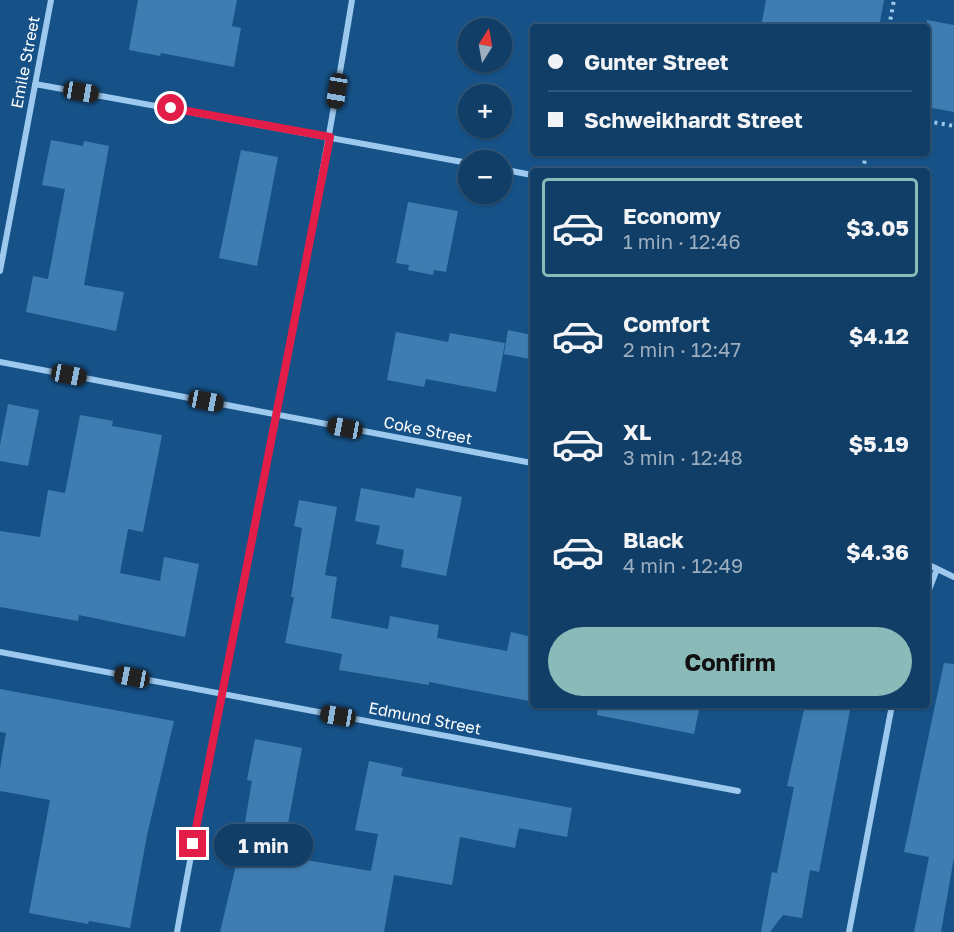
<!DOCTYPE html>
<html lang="en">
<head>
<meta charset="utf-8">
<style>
  :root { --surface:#103e66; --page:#1e496f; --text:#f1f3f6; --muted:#9caebf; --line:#30577a; --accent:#8bbbb9 }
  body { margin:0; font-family:"Golos Text",sans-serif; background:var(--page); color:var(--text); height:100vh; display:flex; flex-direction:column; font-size:22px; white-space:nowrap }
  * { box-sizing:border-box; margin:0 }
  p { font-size:20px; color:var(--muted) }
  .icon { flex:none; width:33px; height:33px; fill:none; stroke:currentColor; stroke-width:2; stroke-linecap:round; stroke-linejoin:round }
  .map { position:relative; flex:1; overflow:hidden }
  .panel { position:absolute; left:530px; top:168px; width:400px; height:540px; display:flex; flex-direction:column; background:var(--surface); border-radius:6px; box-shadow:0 2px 4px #0004,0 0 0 2px var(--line) }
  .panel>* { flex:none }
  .top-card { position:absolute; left:530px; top:24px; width:400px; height:132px; border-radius:6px; box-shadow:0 2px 4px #0004,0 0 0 2px var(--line); display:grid; align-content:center; height:132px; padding:0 18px; background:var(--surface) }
  .needle { width:39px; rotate:11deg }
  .controls { position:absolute; left:458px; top:18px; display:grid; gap:12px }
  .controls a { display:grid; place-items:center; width:54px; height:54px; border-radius:50%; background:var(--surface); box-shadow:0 2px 4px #0004,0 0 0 2px var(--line); font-size:30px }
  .end { position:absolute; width:27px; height:27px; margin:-14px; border:8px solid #e11d48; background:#fff; box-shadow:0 0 0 3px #fff }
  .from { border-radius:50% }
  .bubble { position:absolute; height:42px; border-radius:21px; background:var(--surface); box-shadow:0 2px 4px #0004,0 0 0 2px var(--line); font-size:20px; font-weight:700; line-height:42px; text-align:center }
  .car { position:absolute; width:18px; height:36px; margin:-18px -9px; border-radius:8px; box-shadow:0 0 4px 2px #0007; background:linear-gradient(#222 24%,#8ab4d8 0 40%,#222 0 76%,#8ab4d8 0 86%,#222 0) }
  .top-card b { display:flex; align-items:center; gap:21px; height:57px; font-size:22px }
  .top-card b+b { border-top:2px solid var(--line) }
  .top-card i { width:15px; height:15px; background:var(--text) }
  ul { padding:10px 0 0; list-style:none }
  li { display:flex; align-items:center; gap:18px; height:99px; margin:0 12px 9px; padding:0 6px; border:3px solid transparent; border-radius:6px }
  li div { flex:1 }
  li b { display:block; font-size:22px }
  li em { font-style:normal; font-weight:700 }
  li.active { border-color:var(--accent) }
  li>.icon { width:54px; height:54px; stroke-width:1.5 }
  .button { display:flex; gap:12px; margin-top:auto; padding:12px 18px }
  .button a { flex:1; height:69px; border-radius:36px; background:var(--accent); color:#111; font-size:24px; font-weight:700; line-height:69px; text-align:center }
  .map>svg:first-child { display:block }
  .building { fill:#3e7db1 }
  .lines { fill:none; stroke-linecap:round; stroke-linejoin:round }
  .path { stroke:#9dc9ee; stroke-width:4; stroke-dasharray:3 4.5; stroke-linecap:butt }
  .street { stroke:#9dc9ee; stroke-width:6 }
  .route { stroke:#e11d48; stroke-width:8 }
  .labels { text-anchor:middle; stroke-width:5; stroke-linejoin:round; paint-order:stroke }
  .street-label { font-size:16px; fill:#fff; stroke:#165288 }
</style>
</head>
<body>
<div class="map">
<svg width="954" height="932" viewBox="0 0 954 932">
  <rect width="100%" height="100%" fill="#165288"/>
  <path class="building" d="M 138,0 L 237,0 L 232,26 L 241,28 L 234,67 L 161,53 L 160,56 L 129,50 Z
    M 766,0 L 884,0 L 879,27 L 761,27 Z
    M 927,20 L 954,25 L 954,112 L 927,107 Z
    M 51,140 L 83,146 L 84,141 L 109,146 L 84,285 L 124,292 L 116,331 L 26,312 L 33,276 L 48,279 L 65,189 L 42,185 Z
    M 241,150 L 278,157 L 257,266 L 219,258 Z
    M 408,202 L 458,211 L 446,272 L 434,270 L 433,275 L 408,270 L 409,265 L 396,263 Z
    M 508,330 L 532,335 L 530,359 L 504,354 Z
    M 396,332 L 448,342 L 450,333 L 505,343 L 496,392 L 426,379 L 424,387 L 387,380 Z
    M 8,404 L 39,410 L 28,466 L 0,461 L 0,445 Z
    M 80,415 L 113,421 L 112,426 L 162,435 L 143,532 L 128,529 L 120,573 L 160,581 L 164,557 L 199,564 L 185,637 L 79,615 L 78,621 L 0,607 L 0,531 L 40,537 L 48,490 L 65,493 Z
    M 361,488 L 414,498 L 416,488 L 462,497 L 446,576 L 401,567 L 404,550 L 376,544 L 380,526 L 355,521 Z
    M 299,500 L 337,507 L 325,575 L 337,577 L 331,618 L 388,629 L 390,616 L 416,621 L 439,625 L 437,638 L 507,651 L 511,632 L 532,637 L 532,684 L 529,701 L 429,682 L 429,685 L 339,670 L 342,654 L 285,643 L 294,597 L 291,597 L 302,528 L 294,526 Z
    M 944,663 L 954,664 L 954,857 L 941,932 L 914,932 L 929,857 L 904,852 Z
    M 0,689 L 174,721 L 147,835 L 130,928 L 89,921 L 88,924 L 29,913 L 50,800 L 0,791 L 0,769 L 6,733 L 0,732 Z
    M 598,705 L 700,705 L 694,734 L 597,715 Z
    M 805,705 L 851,705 L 819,872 L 810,870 L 802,918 L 783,915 L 770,932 L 761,932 L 772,872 L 777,873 L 794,787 L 787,786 Z
    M 255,739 L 302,748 L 282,856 L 371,871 L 378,834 L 355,830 L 369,761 L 403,768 L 401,776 L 572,808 L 567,837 L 519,828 L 515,848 L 460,837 L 452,885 L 394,875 L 384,932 L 220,932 L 242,840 L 252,781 L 247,780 Z"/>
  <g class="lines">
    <path class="path" d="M 889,27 L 894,0
      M 927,121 L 954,126
      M 863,171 L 866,153"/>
    <path class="street" d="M 35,84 L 468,163
      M 501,169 L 532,175
      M 0,271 L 51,0
      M 0,362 L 532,463
      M 927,564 L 954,577
      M 927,595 L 937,569
      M 0,652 L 738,791
      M 177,932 C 233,621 301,312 352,0
      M 849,932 L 892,705"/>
  </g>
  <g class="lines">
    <path class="route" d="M 171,108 L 330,137 L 193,844"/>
  </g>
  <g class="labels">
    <g class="street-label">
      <text transform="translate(25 62) rotate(-79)" y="6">Emile Street</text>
      <text transform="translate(428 430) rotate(11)" y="6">Coke Street</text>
      <text transform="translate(425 718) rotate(11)" y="6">Edmund Street</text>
    </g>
  </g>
</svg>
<div class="controls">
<a><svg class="needle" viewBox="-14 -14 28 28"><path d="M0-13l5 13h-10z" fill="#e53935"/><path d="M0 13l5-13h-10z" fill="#9caebf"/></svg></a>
<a>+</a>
<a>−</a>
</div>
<i class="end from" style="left:171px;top:108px"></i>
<i class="end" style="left:193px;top:844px"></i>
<div class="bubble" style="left:214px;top:824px;width:99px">1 min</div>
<i class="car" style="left:337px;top:91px;rotate:189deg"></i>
<i class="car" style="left:81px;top:92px;rotate:100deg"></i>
<i class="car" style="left:69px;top:375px;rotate:101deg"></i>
<i class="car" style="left:206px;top:401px;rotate:101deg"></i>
<i class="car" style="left:345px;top:428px;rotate:281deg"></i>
<i class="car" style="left:132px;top:677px;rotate:281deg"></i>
<i class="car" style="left:338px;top:716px;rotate:280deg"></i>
<div class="top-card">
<b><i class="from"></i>Gunter Street</b>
<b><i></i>Schweikhardt Street</b>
</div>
<section class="panel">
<ul>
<li class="active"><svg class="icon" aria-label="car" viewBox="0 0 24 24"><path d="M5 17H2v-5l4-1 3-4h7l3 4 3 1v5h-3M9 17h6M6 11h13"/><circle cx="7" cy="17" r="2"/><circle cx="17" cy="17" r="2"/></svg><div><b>Economy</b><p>1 min · 12:46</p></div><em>$3.05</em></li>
<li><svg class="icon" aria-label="car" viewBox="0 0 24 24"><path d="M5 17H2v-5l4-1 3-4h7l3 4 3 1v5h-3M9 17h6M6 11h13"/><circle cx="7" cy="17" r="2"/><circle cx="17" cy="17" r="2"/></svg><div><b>Comfort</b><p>2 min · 12:47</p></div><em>$4.12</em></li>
<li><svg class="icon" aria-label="car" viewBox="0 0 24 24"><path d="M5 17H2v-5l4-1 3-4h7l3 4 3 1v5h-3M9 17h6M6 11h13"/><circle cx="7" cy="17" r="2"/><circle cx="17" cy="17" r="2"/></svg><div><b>XL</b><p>3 min · 12:48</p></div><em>$5.19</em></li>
<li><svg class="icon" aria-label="car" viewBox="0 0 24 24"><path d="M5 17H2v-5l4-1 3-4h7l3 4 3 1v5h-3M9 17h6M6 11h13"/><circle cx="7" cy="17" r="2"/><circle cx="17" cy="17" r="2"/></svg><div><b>Black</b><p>4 min · 12:49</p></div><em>$4.36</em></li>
</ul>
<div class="button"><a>Confirm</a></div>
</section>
</div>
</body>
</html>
